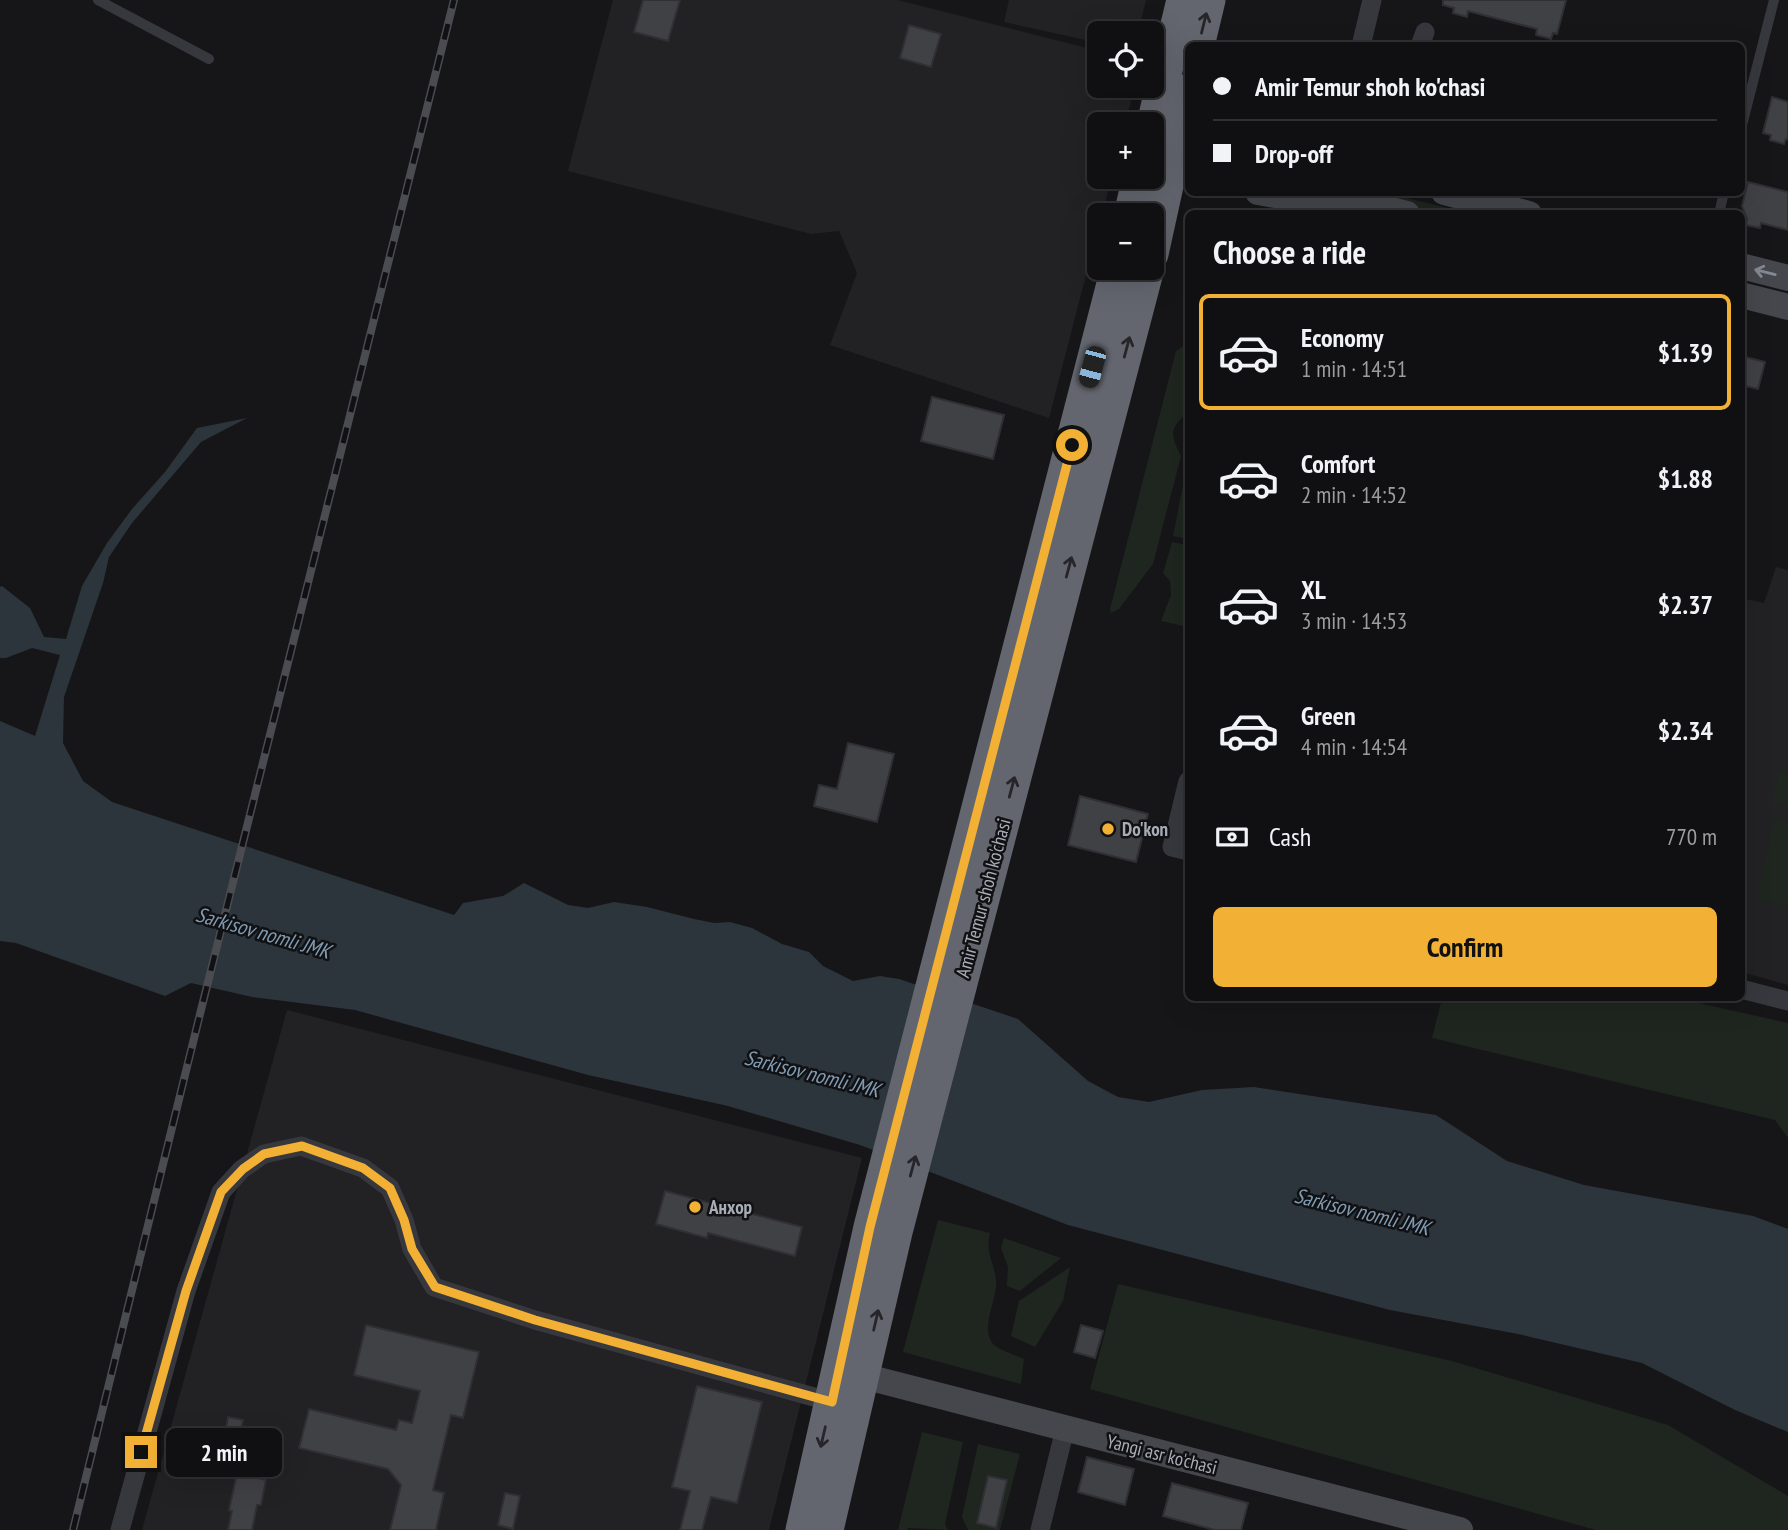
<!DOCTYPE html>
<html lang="en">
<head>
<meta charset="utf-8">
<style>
  :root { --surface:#101012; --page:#1e1e20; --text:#f1f3f6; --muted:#9c9d9f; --line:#303032; --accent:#f2b134 }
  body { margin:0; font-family:"PT Sans Narrow",sans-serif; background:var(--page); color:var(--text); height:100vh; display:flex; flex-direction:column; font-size:26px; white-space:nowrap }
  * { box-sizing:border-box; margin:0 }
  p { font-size:23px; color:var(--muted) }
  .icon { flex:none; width:38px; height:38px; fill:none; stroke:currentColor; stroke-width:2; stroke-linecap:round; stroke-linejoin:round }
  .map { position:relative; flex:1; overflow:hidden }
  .side { position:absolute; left:1185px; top:210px; width:560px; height:791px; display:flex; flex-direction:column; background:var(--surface); border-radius:10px; box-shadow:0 7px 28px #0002,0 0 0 2px var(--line) }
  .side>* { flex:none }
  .top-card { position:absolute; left:1185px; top:42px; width:560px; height:154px; border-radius:10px; box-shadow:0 7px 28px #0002,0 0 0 2px var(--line); display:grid; align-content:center; height:154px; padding:0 28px; background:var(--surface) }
  .controls { position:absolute; left:1087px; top:21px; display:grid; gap:14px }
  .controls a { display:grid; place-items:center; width:77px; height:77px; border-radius:10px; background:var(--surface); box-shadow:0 7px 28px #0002,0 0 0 2px var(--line); font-size:35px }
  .end { position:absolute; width:32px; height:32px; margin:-16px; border:9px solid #f2b134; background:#111; box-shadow:0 0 0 4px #111 }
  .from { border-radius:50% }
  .bubble { position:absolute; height:49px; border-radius:10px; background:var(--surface); box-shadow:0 7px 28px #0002,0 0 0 2px var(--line); font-size:23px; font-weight:600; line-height:49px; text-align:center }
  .car { position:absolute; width:21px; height:42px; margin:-21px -10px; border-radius:9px; box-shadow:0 0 5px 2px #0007; background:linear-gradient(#222 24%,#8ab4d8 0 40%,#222 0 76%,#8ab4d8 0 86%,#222 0) }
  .top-card b { display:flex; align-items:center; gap:24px; height:66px; font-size:26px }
  .top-card b+b { border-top:2px solid var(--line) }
  .top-card i { width:18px; height:18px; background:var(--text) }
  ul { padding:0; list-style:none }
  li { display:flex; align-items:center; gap:21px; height:116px; margin:0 14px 10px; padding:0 14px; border:4px solid transparent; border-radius:10px }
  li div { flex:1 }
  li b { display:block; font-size:26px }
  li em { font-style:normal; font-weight:600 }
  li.current { border-color:var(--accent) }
  li>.icon { width:63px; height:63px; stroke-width:1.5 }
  h2 { padding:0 28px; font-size:32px; line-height:84px }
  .pay { display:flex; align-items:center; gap:18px; height:77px; padding:0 28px; font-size:26px }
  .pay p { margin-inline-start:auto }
  .action { display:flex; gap:14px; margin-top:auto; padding:14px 28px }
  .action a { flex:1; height:80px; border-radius:10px; background:var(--accent); color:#111; font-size:28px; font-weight:600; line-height:80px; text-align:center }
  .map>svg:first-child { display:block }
  .built { fill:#222225 }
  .green { fill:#1e261f }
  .water { fill:#2c353c }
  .building { fill:#404145; stroke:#303034; stroke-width:2 }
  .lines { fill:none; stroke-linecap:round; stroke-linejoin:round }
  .lane { stroke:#37383d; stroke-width:10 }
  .street { stroke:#37383d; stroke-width:19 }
  .secondary { stroke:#45474d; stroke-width:26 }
  .highway { stroke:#63666e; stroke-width:33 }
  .rail-casing { stroke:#4a4c52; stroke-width:8 }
  .rail { stroke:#111113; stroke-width:5; stroke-dasharray:16; stroke-linecap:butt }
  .oneway { stroke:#26262a }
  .oneway2 { stroke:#858993 }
  .route { stroke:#f2b134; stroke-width:9 }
  .poi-dot { fill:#f2b134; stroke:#111113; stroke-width:2.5 }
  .labels { text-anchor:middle; stroke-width:5; stroke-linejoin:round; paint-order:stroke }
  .poi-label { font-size:19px; font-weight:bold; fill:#a8adb8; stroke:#111113; text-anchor:start }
  .street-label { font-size:19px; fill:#a8adb8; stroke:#111113 }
  .water-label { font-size:21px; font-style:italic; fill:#7f9bb3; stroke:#111113 }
</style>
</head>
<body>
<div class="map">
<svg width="1788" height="1530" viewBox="0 0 1788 1530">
  <rect width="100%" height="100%" fill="#161618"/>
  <path class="built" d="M 613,0 L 898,0 L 1099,51 L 1099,86 L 1135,86 L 1125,124 L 1099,124 L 1099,177 L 1112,177 L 1102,215 L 1099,215 L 1099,225 L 1049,418 L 830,345 L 857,273 L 839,231 L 811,234 L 568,171 Z
    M 1009,0 L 1146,0 L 1138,33 L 1099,33 L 1099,43 L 1004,22 Z
    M 1776,567 L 1788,570 L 1788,985 L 1741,972 L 1741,598 L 1764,603 Z
    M 287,1010 L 862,1158 L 769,1530 L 142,1530 Z"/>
  <path class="green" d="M 1398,196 L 1469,213 L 1439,213 L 1397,203 Z
    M 1183,346 L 1188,346 L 1188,411 C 1170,430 1169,432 1181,456 L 1153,564 L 1119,609 L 1111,613 L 1110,609 L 1176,351 Z
    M 1183,485 L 1188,487 L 1188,539 L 1173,536 Z
    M 1172,542 L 1188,545 L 1188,627 L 1161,621 L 1171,595 L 1170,581 L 1163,573 Z
    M 1779,771 L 1788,773 L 1788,808 L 1771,804 Z
    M 1775,817 L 1788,820 L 1788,907 L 1756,899 Z
    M 1442,998 L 1676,998 L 1788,1023 L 1788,1138 L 1775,1120 L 1432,1038 Z
    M 938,1220 L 990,1233 C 984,1255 997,1265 996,1286 C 995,1304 980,1329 994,1345 C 1001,1351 1016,1355 1024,1359 L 1021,1384 L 903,1352 Z
    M 1004,1238 L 1061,1258 L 1020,1291 L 1007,1286 L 1008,1267 L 1001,1248 Z
    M 1070,1267 L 1063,1301 L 1035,1347 L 1011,1336 L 1019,1301 Z
    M 1118,1284 L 1452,1361 L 1668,1425 L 1788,1496 L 1788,1530 L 1596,1530 L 1090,1389 Z
    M 922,1432 L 963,1442 L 945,1524 L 948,1530 L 908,1528 L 907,1530 L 898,1530 Z
    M 978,1444 L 1020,1454 L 1000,1530 L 968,1530 L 962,1517 Z"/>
  <path class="water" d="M 247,418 L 201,442 L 132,523 L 109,557 L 103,583 L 64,697 L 63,743 L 83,781 L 112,802 L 454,915 L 463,903 L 503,896 L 524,883 L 568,905 L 588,908 L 614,902 L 647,907 L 694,919 L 714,923 L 730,922 L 752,928 L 782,944 L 809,952 L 823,966 L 853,981 L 880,976 L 899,979 L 1018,1019 L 1088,1081 L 1118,1097 L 1149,1102 L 1202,1090 L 1254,1087 L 1436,1115 L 1507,1161 L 1584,1185 L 1753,1216 L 1788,1229 L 1788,1432 L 1735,1410 L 1642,1363 L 1518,1334 L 1390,1310 L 1068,1225 L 860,1145 L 728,1106 L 588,1075 L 355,1010 L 252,997 L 191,983 L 165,996 L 16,943 L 0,941 L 0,721 L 35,736 L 60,655 L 32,648 L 6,658 L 0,658 L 0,587 L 2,586 L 30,608 L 44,637 L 66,639 L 82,586 L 107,543 L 132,509 L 165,472 L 197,428 Z"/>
  <path class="building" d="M 643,0 L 680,0 L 668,41 L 634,32 Z
    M 1443,0 L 1566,0 L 1557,34 L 1553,33 L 1551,39 L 1536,35 L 1537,29 L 1468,11 L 1467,17 L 1453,13 L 1454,8 L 1443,5 Z
    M 909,25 L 941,34 L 931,67 L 900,58 Z
    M 1772,97 L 1788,102 L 1788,139 L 1786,139 L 1784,144 L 1770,140 L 1771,135 L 1763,133 Z
    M 1748,182 L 1788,192 L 1788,230 L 1761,223 L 1760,228 L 1746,225 L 1747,219 L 1742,206 Z
    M 1741,356 L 1765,362 L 1758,389 L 1741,385 Z
    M 932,397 L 1004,415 L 993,459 L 921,441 Z
    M 848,743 L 894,754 L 877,822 L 814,806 L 819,785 L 837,789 Z
    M 1080,796 L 1148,814 L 1136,862 L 1068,845 Z
    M 665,1191 L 802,1227 L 795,1256 L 708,1233 L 707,1238 L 656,1224 Z
    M 366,1325 L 479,1352 L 463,1418 L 451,1415 L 433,1490 L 444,1493 L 436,1530 L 390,1530 L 401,1485 L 388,1469 L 299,1448 L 309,1409 L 396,1430 L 399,1420 L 412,1423 L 420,1391 L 354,1375 Z
    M 1081,1325 L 1103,1331 L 1095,1358 L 1074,1352 Z
    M 697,1386 L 762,1402 L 737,1503 L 711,1497 L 702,1530 L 680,1530 L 690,1491 L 672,1487 Z
    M 228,1417 L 243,1420 L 237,1448 L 223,1444 Z
    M 1087,1457 L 1134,1469 L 1125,1505 L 1078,1492 Z
    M 237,1473 L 266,1480 L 261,1505 L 257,1505 L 252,1530 L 228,1530 L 232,1511 L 229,1510 Z
    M 988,1476 L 1007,1480 L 996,1528 L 977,1523 Z
    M 1172,1483 L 1248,1503 L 1241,1530 L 1215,1530 L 1163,1516 Z
    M 505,1493 L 520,1496 L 513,1529 L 498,1525 Z"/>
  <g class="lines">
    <path class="lane" d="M 98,0 L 209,59
      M 1741,129 L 1774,0
      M 1719,214 L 1724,192"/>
    <path class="street" d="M 1361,46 L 1372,0
      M 1420,46 L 1425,32
      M 1188,781 L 1172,847 L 1188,851
      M 1741,989 L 1788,1001
      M 120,1530 L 186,1291 L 221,1192 L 242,1169 L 264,1154 L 301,1146 L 363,1168 L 390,1188 L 404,1220 L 412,1249 L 434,1287 L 535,1320 L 832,1402
      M 1040,1530 L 1065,1429"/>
    <path class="secondary" d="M 1258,192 L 1343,207 L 1384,208 L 1407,214
      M 1444,192 L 1529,214
      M 1741,266 L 1788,278
      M 1741,295 L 1788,307
      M 863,1376 L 1460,1530"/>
    <path class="highway" d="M 1198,46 L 1209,0
      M 1152,128 L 1183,0
      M 1130,215 L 1139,177
      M 1152,254 L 1188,90
      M 802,1530 L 870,1227 L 1117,268
      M 827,1530 L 896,1232 L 1148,268"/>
    <g class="rail-casing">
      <path id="rail" d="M 73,1530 L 201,1010 L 454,0"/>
    </g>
    <use href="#rail" class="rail"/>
  </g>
  <defs><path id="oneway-shaft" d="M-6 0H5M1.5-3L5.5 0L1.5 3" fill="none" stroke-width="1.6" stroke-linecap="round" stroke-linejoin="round" transform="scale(1.75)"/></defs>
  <g class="oneway">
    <use href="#oneway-shaft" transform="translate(1204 23) rotate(-76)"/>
    <use href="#oneway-shaft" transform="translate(1127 347) rotate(-75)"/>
    <use href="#oneway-shaft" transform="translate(1069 567) rotate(-75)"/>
    <use href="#oneway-shaft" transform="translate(1012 787) rotate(-75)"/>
    <use href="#oneway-shaft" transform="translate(913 1166) rotate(-75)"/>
    <use href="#oneway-shaft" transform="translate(876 1320) rotate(-77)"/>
    <use href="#oneway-shaft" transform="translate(823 1437) rotate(103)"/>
  </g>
  <use class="oneway2" href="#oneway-shaft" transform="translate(1765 272) rotate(-166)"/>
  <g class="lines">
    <path class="route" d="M 141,1452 L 186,1291 L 221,1192 L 243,1169 L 264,1154 L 302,1146 L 363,1168 L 390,1188 L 404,1220 L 412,1249 L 435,1287 L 535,1320 L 832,1402 L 870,1227 L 1072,445"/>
  </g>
  <g class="poi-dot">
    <circle cx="1108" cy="829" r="7"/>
    <circle cx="695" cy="1207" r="7"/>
  </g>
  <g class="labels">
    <g class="poi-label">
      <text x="1122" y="836">Do'kon</text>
      <text x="709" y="1214">Анхор</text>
    </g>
    <g class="street-label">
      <text transform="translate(983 898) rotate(-75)" y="7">Amir Temur shoh ko'chasi</text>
      <text transform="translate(1162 1454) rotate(14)" y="7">Yangi asr ko'chasi</text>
    </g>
    <g class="water-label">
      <text transform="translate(263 933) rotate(16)" y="7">Sarkisov nomli JMK</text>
      <text transform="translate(812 1074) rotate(14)" y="7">Sarkisov nomli JMK</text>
      <text transform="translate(1362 1212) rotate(14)" y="7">Sarkisov nomli JMK</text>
    </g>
  </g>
</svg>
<div class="controls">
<a><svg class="icon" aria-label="locate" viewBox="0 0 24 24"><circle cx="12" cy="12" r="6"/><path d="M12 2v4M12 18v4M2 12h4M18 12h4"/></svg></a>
<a>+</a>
<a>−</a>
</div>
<i class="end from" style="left:1072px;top:445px"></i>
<i class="end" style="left:141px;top:1452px"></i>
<div class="bubble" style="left:166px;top:1428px;width:116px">2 min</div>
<i class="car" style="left:1092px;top:367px;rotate:195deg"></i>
<div class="top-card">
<b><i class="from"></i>Amir Temur shoh ko'chasi</b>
<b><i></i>Drop-off</b>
</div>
<section class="side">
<h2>Choose a ride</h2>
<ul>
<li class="current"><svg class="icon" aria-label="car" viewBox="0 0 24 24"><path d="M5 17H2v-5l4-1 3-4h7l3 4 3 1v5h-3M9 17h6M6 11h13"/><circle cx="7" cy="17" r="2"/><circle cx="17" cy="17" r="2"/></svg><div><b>Economy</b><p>1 min · 14:51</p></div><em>$1.39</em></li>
<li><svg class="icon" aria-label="car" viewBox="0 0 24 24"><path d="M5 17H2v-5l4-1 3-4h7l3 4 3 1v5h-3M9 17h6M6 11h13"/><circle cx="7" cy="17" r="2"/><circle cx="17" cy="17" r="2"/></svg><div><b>Comfort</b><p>2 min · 14:52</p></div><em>$1.88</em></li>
<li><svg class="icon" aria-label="car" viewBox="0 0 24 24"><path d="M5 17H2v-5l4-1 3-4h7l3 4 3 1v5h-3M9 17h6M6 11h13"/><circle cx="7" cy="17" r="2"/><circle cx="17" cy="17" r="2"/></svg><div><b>XL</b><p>3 min · 14:53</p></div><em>$2.37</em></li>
<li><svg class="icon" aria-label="car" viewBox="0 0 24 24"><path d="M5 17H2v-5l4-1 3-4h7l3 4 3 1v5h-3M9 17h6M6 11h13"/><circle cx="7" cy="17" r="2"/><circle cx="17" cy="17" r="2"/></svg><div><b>Green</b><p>4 min · 14:54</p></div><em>$2.34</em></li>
</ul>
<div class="pay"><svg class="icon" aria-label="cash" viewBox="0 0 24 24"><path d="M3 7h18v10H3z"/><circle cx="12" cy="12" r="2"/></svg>Cash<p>770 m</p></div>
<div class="action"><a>Confirm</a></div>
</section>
</div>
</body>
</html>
